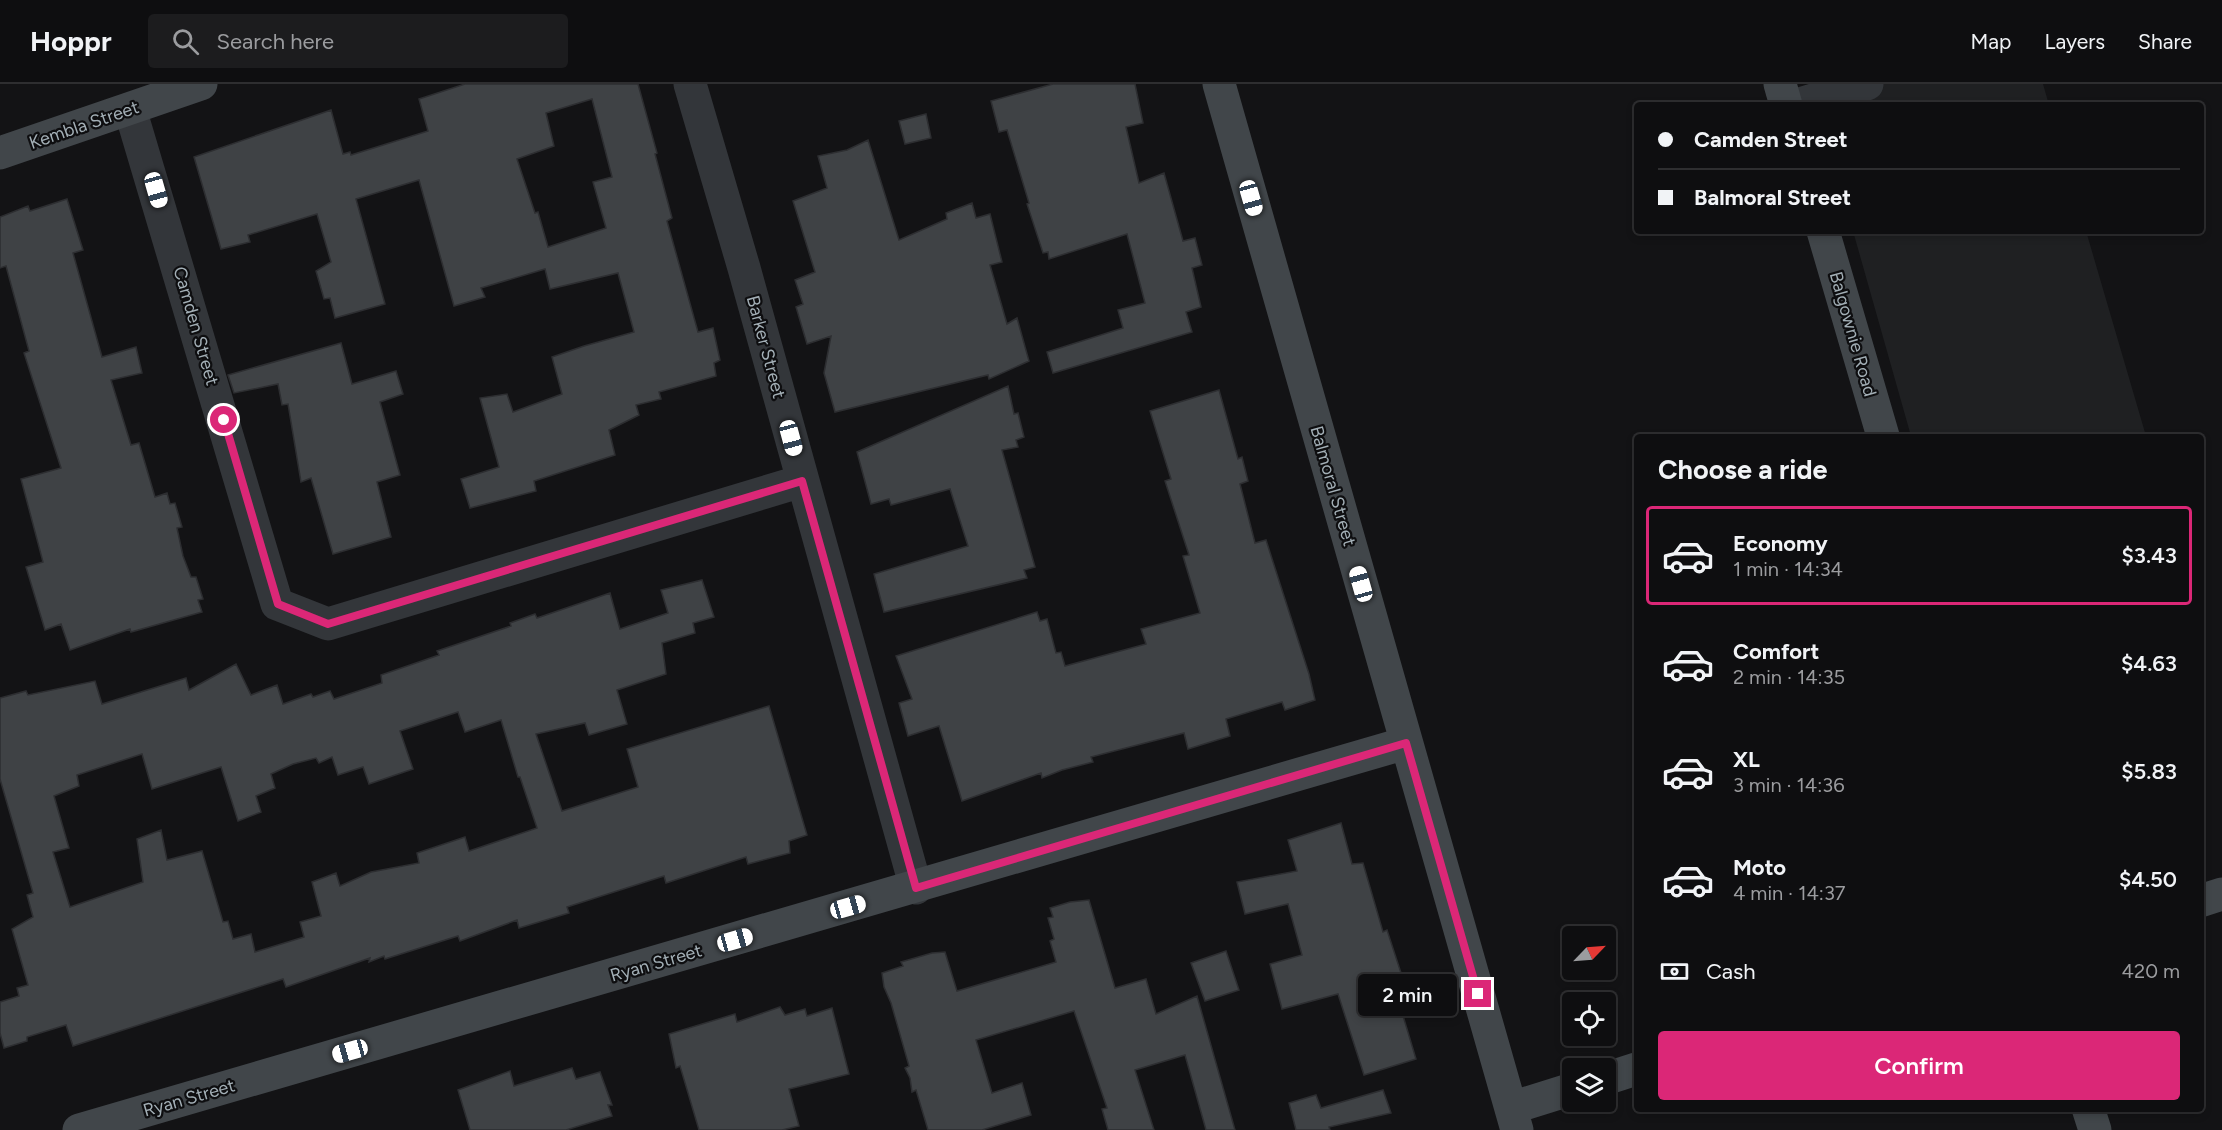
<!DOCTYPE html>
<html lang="en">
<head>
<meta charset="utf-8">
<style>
  :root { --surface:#0e0e10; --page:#1c1c1e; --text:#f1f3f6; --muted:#9b9c9f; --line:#2e2e30; --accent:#db2777 }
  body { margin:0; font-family:Figtree,sans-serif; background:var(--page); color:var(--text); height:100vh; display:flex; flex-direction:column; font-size:22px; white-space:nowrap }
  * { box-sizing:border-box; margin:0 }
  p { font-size:20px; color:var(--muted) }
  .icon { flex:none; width:33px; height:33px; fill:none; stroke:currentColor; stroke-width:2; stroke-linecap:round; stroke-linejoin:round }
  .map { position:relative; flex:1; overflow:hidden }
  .sheet { position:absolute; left:1634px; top:350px; width:570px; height:678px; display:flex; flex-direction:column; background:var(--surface); border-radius:6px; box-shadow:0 3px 9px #0003,0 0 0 2px var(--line) }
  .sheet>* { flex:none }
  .top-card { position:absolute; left:1634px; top:18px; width:570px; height:132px; border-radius:6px; box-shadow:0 3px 9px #0003,0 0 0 2px var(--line); display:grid; align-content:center; height:132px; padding:0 24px; background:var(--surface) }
  .needle { width:39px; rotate:65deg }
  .controls { position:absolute; left:1562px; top:842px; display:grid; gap:12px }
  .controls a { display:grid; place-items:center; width:54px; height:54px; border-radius:6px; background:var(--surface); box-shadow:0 3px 9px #0003,0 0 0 2px var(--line); font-size:30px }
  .end { position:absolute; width:27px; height:27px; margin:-14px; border:8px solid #db2777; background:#fff; box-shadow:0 0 0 3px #fff }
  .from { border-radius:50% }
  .bubble { position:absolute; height:42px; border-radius:6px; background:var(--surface); box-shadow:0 3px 9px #0003,0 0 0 2px var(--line); font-size:20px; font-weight:600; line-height:42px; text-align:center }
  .car { position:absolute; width:18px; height:36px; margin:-18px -9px; border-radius:8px; box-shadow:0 0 4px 2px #0007; background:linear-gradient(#fff 24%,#345 0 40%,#fff 0 76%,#345 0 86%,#fff 0) }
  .top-card b { display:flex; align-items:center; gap:21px; height:57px; font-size:22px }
  .top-card b+b { border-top:2px solid var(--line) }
  .top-card i { width:15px; height:15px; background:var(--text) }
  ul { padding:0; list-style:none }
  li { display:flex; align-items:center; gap:18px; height:99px; margin:0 12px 9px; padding:0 12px; border:3px solid transparent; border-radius:6px }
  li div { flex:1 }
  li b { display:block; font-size:22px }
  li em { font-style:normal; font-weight:600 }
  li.selected { border-color:var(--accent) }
  li>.icon { width:54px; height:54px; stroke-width:1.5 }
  h2 { padding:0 24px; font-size:27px; line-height:72px }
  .pay { display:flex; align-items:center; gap:15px; height:66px; padding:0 24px; font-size:22px }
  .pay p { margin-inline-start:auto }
  .action { display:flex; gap:12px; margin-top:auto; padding:12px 24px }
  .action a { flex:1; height:69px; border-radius:6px; background:var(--accent); color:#fff; font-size:24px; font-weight:600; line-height:69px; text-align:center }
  header { display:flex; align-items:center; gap:36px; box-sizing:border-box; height:84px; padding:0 30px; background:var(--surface); border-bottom:2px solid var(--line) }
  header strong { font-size:28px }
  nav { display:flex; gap:33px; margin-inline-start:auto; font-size:21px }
  .search { width:420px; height:54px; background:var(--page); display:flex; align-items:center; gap:15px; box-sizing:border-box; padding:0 21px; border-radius:6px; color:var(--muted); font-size:22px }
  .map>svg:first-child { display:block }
  .built { fill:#1f2022 }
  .building { fill:#3f4245; stroke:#2d2e31; stroke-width:1.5; fill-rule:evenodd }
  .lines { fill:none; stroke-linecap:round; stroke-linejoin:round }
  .street { stroke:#33363a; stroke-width:33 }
  .secondary { stroke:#41464a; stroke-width:33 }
  .route { stroke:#db2777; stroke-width:8 }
  .labels { text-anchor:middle; stroke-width:4.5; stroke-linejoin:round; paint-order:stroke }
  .street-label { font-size:18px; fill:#a3afb6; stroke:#0e0e10 }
</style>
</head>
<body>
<header>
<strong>Hoppr</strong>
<div class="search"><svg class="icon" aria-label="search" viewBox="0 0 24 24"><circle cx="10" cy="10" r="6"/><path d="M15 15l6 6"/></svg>Search here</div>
<nav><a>Map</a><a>Layers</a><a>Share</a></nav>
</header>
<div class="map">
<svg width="2222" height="1046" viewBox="0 0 2222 1046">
  <rect width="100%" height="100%" fill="#131315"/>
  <path class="built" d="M 1811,0 L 2043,0 L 2049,21 L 1817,21 Z
    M 1853,147 L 2086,147 L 2146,352 L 1911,352 Z"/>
  <path class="building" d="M 465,0 L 638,0 L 657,69 L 655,70 L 672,134 L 667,137 L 698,248 L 713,244 L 720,276 L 714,279 L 716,292 L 659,308 L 661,315 L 636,321 L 639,331 L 609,346 L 615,371 L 534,397 L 536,407 L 470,424 L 461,395 L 499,383 L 480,314 L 507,310 L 513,328 L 562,310 L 552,273 L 584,262 L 634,248 L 618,189 L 550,205 L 545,185 L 481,204 L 485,213 L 454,222 L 419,96 L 356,115 L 385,220 L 335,234 L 330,214 L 324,215 L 316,187 L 331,178 L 317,130 L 248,151 L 250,158 L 221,165 L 194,73 L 331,26 L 343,70 L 350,68 L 351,71 L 428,47 L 419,15 ZM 592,15 L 612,93 L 593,98 L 606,144 L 548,163 L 538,128 L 535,129 L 517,75 L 554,62 L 546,29 Z
    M 1053,0 L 1135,0 L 1143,39 L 1126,43 L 1139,99 L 1164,89 L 1183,157 L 1195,154 L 1202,181 L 1192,184 L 1201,223 L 1186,228 L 1192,248 L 1053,289 L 1047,268 L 1123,244 L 1118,226 L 1145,219 L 1127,150 L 1049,175 L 1048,168 L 1043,169 L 1027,120 L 1029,119 L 1007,46 L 999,48 L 991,17 Z
    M 926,30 L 931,54 L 905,60 L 899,37 Z
    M 868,56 L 899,156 L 947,135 L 946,129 L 972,119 L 976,134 L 990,130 L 1002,178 L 990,181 L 1007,240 L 1017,234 L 1029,277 L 989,295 L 988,291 L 835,328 L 824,289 L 831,252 L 807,260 L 796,223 L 803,220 L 795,196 L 815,188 L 793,117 L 827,104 L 818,72 L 847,66 Z
    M 67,115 L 83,166 L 73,169 L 102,273 L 136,263 L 142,289 L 111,296 L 131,361 L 139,359 L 155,413 L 167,409 L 170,420 L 175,419 L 182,443 L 177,444 L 183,472 L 191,493 L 196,493 L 203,515 L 198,516 L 202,528 L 131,548 L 130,545 L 70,566 L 61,540 L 45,546 L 26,483 L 43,478 L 21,395 L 61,384 L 24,269 L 29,267 L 6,182 L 0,184 L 0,133 L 28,122 L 30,127 Z
    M 341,259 L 352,300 L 396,287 L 403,310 L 380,318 L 400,391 L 377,398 L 391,453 L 333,470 L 311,394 L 301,398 L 288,320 L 282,321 L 278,300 L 234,309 L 228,291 Z
    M 1008,302 L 1014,330 L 1018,329 L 1024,353 L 1016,356 L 1018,363 L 1002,366 L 1035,483 L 1024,486 L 1027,494 L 884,528 L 874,490 L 968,462 L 950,405 L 891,421 L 889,415 L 871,420 L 857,368 Z
    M 1219,306 L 1238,375 L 1242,373 L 1248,397 L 1240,400 L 1255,459 L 1266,456 L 1309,590 L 1315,616 L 1285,626 L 1282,618 L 1226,635 L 1230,652 L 1188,665 L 1184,649 L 1091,673 L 1093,678 L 1062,686 L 1042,694 L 1041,689 L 962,717 L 939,642 L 908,652 L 899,619 L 912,615 L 896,572 L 1037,528 L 1040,537 L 1047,535 L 1056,569 L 1061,568 L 1065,582 L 1146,560 L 1141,545 L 1200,529 L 1183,472 L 1189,471 L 1165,397 L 1171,395 L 1150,327 Z
    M 702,496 L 714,533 L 693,539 L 695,549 L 662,559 L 666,590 L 617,606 L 627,640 L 589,651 L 585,639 L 536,650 L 562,727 L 638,703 L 627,665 L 769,622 L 807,751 L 789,757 L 790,769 L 748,780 L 746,773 L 666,799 L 664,792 L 567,823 L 569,829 L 519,844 L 517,836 L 460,857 L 458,852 L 385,875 L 384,872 L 369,878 L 370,874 L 286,903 L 283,895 L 73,962 L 66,941 L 27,953 L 27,957 L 4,964 L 0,949 L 0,918 L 19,912 L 17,904 L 28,901 L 12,845 L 33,833 L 27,811 L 33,809 L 0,695 L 0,614 L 26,607 L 28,611 L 95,597 L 102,620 L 186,594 L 189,606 L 236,580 L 251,611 L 277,601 L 283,620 L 311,610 L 313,613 L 330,607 L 334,615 L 382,599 L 381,591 L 439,571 L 437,567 L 511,542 L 510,539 L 535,530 L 537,534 L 610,509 L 620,545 L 668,529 L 661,506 ZM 458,628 L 465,648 L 501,636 L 518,693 L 520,693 L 537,744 L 469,767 L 465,753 L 417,769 L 419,779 L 371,788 L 340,802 L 336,789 L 312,798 L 321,832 L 300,838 L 304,853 L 255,868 L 251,850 L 233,855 L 228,837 L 223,838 L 202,767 L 167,776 L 161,746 L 137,755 L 143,798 L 70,823 L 53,768 L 69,764 L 54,712 L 79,702 L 77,691 L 142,670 L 152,705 L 221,683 L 238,737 L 261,728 L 256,712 L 275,704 L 271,690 L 293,680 L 316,674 L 319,679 L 332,673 L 338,691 L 363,683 L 369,700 L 413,685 L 400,647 Z
    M 1341,739 L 1352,780 L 1363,779 L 1383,848 L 1387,846 L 1402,892 L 1392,895 L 1416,975 L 1364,991 L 1338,910 L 1282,925 L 1270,880 L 1302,871 L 1288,820 L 1245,830 L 1237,798 L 1297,787 L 1288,756 Z
    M 1089,816 L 1115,904 L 1146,895 L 1156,930 L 1197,912 L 1235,1046 L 1206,1046 L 1185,971 L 1135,986 L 1154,1046 L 1108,1046 L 1102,1025 L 1107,1024 L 1074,927 L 976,956 L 992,1009 L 1022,999 L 1031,1031 L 982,1046 L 928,1046 L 916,1006 L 912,1008 L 910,994 L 905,984 L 909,982 L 891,919 L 884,903 L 882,889 L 903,882 L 901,878 L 932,869 L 945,868 L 957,907 L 1056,878 L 1050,857 L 1054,855 L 1048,834 L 1053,833 L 1050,824 L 1070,818 Z
    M 1226,867 L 1239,906 L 1205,917 L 1191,879 Z
    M 780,923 L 785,931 L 805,925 L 807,932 L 832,924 L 849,990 L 789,1005 L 799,1042 L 782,1046 L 699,1046 L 680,982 L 676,984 L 669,950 L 735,930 L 737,938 Z
    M 572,984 L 576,995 L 600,988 L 612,1021 L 608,1021 L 612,1032 L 566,1046 L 470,1046 L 458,1006 L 510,987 L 514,1002 Z
    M 1383,1006 L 1391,1029 L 1329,1043 L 1330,1046 L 1296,1046 L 1289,1019 L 1316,1011 L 1321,1024 Z"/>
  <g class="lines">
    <path class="street" d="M 690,0 L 744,184 L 916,804
      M 1796,21 L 1867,0
      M 130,25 L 277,520 L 328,540 L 802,397"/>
    <path class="secondary" d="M 1219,0 L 1517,1046
      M 1780,0 L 1786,21
      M 0,69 L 201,0
      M 1823,147 L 1883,352
      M 2200,817 L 2222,810
      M 1605,995 L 1636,985
      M 1511,1024 L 1572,1005
      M 2088,1024 L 2095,1046
      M 79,1046 L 1406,659"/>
  </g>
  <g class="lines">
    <path class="route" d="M 224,336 L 278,520 L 328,540 L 802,397 L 916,804 L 1406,659 L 1478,910"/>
  </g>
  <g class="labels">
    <g class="street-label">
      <text transform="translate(84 41) rotate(-19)" y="6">Kembla Street</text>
      <text transform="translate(196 242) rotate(74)" y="6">Camden Street</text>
      <text transform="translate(1853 250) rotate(74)" y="6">Balgownie Road</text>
      <text transform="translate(766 263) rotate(75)" y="6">Barker Street</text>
      <text transform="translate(1333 402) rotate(74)" y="6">Balmoral Street</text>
      <text transform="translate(656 879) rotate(-16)" y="6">Ryan Street</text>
      <text transform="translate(189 1014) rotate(-16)" y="6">Ryan Street</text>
    </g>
  </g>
</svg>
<div class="controls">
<a><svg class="needle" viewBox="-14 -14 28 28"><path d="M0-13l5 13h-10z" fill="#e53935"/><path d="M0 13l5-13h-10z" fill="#9b9c9f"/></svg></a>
<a><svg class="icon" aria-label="locate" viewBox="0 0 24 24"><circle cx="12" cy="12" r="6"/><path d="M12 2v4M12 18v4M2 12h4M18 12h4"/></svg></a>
<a><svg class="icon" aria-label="layers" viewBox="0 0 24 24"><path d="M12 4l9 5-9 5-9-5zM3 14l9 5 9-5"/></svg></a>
</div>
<i class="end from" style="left:224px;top:336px"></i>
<i class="end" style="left:1478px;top:910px"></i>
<div class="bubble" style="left:1358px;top:890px;width:99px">2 min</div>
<i class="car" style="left:156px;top:106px;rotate:164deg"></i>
<i class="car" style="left:1251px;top:114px;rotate:164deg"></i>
<i class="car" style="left:791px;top:354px;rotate:165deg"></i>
<i class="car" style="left:1361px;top:500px;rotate:344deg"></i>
<i class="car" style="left:848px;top:823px;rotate:74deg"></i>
<i class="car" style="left:735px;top:856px;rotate:74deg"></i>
<i class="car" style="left:350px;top:967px;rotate:254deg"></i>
<div class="top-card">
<b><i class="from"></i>Camden Street</b>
<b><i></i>Balmoral Street</b>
</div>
<section class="sheet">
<h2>Choose a ride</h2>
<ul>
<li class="selected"><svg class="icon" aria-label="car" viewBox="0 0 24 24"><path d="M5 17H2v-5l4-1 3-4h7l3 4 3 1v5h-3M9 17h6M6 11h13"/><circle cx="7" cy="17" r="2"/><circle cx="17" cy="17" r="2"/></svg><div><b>Economy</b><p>1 min · 14:34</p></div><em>$3.43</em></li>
<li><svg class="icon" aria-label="car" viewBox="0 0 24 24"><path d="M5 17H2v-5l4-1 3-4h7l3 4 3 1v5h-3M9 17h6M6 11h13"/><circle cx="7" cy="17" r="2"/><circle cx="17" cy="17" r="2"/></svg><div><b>Comfort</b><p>2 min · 14:35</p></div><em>$4.63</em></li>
<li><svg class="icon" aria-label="car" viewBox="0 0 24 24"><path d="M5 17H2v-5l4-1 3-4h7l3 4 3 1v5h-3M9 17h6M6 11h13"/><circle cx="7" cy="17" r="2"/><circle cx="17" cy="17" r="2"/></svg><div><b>XL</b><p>3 min · 14:36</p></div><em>$5.83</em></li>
<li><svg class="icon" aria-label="car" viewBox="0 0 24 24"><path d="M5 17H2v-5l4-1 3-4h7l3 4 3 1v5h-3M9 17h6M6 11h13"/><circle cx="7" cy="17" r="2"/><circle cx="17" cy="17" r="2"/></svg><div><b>Moto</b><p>4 min · 14:37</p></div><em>$4.50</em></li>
</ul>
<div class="pay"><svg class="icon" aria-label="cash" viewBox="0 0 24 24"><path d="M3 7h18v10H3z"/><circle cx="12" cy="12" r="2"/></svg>Cash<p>420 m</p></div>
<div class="action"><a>Confirm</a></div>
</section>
</div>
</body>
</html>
